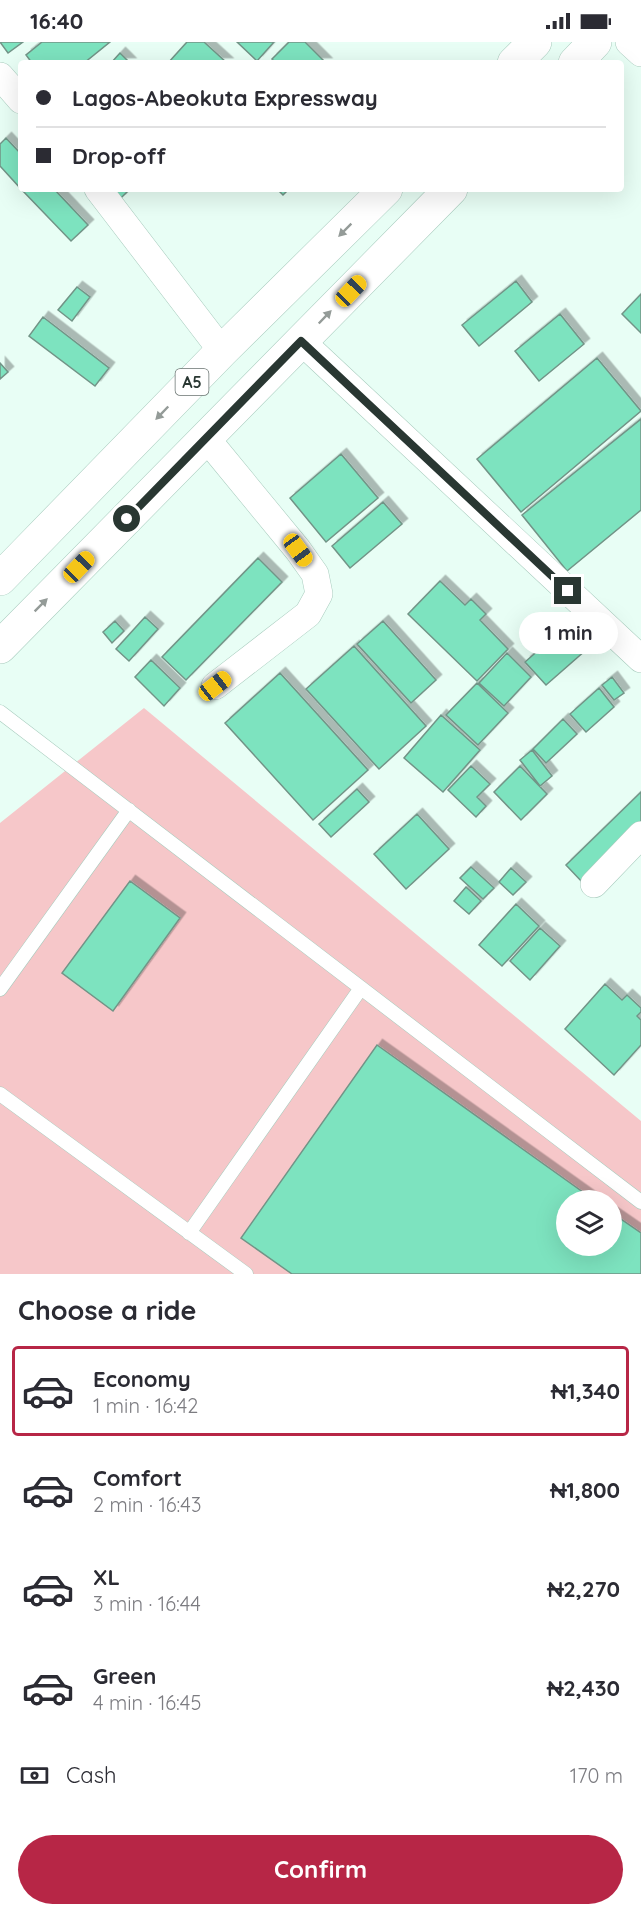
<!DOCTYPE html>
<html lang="en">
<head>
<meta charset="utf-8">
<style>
  :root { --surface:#fff; --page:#f2f2f3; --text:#2b2b33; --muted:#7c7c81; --line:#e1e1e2; --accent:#b72646 }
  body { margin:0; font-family:Quicksand,sans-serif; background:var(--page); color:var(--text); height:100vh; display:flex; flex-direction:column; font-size:22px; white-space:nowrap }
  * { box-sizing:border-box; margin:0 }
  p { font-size:20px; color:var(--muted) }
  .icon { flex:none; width:33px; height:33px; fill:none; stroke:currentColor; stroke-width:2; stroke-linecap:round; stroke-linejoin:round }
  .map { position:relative; height:1232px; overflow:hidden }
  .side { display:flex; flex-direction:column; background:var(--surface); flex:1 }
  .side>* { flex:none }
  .top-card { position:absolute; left:18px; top:18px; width:606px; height:132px; border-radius:6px; box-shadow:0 6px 24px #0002; display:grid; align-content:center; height:132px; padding:0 18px; background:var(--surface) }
  .controls { position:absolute; left:556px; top:1148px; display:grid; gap:12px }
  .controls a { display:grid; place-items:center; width:66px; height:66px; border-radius:50%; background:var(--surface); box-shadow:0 6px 24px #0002; font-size:30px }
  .end { position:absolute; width:27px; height:27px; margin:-14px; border:8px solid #293732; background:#fff; box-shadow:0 0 0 3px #fff }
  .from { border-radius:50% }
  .bubble { position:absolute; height:42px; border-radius:21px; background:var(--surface); box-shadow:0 6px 24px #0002; font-size:20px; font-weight:800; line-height:42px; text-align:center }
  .car { position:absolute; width:18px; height:36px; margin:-18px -9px; border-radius:8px; box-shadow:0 0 4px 2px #0007; background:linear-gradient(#f5c518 24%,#345 0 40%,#f5c518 0 76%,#345 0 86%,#f5c518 0) }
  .top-card b { display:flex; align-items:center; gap:21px; height:57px; font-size:22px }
  .top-card b+b { border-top:2px solid var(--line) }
  .top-card i { width:15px; height:15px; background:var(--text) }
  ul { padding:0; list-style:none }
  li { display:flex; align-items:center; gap:18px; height:90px; margin:0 12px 9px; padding:0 6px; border:3px solid transparent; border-radius:6px }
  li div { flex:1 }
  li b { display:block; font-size:22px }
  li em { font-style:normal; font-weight:800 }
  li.active { border-color:var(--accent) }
  li>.icon { width:54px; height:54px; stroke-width:1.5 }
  h2 { padding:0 18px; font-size:27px; line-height:72px }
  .pay { display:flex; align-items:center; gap:15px; height:66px; padding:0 18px; font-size:22px }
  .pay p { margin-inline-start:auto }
  .button { display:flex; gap:12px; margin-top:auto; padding:12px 18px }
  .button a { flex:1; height:69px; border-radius:36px; background:var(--accent); color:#fff; font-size:24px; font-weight:800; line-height:69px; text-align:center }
  .status { display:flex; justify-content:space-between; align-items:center; height:42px; padding:0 30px; background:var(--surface); direction:ltr }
  .status svg { height:16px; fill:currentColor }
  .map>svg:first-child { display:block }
  .green { fill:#f6c7c9; fill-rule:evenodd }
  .building { fill:#7de3bf; stroke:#729487; stroke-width:1.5; filter:url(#shadow) }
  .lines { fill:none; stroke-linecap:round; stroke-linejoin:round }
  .lane-casing { stroke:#a7cbbd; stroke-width:15 }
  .street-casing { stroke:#a7cbbd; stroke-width:28 }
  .highway-casing { stroke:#a7cbbd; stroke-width:34 }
  .lane { stroke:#fff; stroke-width:14 }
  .street { stroke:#fff; stroke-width:27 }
  .highway { stroke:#fff; stroke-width:33 }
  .oneway { fill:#949b98 }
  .route { stroke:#293732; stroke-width:8 }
  .labels { text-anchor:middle; stroke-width:4.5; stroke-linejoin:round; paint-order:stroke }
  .shield { fill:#fff; stroke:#697370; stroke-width:1.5 }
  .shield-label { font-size:16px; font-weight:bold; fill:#293732 }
</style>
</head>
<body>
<div class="status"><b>16:40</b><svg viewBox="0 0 49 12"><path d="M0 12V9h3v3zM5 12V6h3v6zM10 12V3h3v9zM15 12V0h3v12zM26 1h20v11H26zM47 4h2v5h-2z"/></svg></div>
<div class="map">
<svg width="641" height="1232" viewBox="0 0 641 1232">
  <defs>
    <filter id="shadow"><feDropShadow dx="5.5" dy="-5.5" stdDeviation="0" flood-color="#0004"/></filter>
  </defs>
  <rect width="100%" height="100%" fill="#e8fef5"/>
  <path class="green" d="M 144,666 L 641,1079 L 641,1232 L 0,1232 L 0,781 ZM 567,1158 L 612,1158 L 612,1203 L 567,1203 Z"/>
  <path class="building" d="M 0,0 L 23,0 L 8,11 Z
    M 42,0 L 110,0 L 84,21 L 32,21 L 26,13 Z
    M 187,0 L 204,0 L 227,21 L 168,21 Z
    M 237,0 L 274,0 L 257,19 Z
    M 289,0 L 305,0 L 326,21 L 276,21 L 272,17 Z
    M 120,11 L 130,21 L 111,21 Z
    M 6,96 L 21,112 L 21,147 L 0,124 L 0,102 Z
    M 21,147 L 54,147 L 88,183 L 71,199 Z
    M 111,147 L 130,147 L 120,157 Z
    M 277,147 L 289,147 L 283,153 Z
    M 516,239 L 532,260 L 479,304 L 462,283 Z
    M 77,245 L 90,255 L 72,279 L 58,268 Z
    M 641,252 L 641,291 L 622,272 Z
    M 560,272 L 584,302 L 539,339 L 515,309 Z
    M 43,275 L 109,326 L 95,344 L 29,294 Z
    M 597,316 L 641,369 L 521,470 L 477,417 Z
    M 0,321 L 8,330 L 0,337 Z
    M 641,377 L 641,468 L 567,529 L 522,473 Z
    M 341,412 L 378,456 L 326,500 L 290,456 Z
    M 383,460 L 402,482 L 350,526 L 332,504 Z
    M 258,516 L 282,540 L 186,638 L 162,615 Z
    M 440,539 L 465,563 L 471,557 L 486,572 L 480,578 L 508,607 L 477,639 L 408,572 Z
    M 145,575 L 158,587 L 129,619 L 116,607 Z
    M 115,579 L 124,589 L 112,601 L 103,590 Z
    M 383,579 L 436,638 L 411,661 L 357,602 Z
    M 566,584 L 586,608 L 546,643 L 525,620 Z
    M 354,604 L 426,684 L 379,727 L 306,647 Z
    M 507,611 L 531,635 L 504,664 L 479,641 Z
    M 151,618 L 180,646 L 164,664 L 135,635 Z
    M 280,631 L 368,728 L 313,778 L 225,681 Z
    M 612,635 L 624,651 L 614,658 L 602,643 Z
    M 477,641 L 508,671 L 478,703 L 446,673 Z
    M 599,646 L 614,665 L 586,690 L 570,672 Z
    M 441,673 L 480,708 L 443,750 L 404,716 Z
    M 563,677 L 577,692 L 546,721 L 533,707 Z
    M 532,708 L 552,734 L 540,744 L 520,718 Z
    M 471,724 L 490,742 L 477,755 L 486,764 L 476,775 L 448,748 Z
    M 520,724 L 547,752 L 521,778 L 494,750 Z
    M 357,747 L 369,760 L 331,795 L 319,782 Z
    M 641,750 L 641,784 L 583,841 L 566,823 Z
    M 417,772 L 449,807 L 406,847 L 374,812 Z
    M 471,825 L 494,846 L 483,857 L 460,836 Z
    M 511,826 L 526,840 L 513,853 L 499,840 Z
    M 130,839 L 180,876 L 113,969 L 62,931 Z
    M 466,845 L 481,859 L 469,872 L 454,859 Z
    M 516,862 L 539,884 L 502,924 L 479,903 Z
    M 540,886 L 560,904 L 530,938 L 510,919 Z
    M 605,942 L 622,958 L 627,953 L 641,966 L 641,970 L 637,974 L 641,978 L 641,1003 L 614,1033 L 565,987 Z
    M 377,1003 L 594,1158 L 567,1158 L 567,1203 L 612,1203 L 612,1171 L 641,1191 L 641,1232 L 292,1232 L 241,1196 Z"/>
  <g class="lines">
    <g class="lane-casing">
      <path id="lane" d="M 0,670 L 641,1160
        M 0,947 L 129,768
        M 0,1052 L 246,1232
        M 189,1191 L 361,946"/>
    </g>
    <g class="street-casing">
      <path id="street" d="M 629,0 L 641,11
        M 0,34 L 21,58
        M 98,147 L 222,309
        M 301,299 L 641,617
        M 206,396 L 298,508 L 315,532 L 319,552 L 308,572 L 215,644
        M 594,842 L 641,793"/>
    </g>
    <g class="highway-casing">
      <path id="highway" d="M 514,21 L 535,0
        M 575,21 L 595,0
        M 0,537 L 222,309 L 386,147
        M 0,605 L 451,147"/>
    </g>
    <use href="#lane" class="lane"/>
    <use href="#street" class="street"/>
    <use href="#highway" class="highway"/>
  </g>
  <defs><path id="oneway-solid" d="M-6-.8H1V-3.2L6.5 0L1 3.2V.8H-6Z" transform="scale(1.5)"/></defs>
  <g class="oneway">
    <use href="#oneway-solid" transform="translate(345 188) rotate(135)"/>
    <use href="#oneway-solid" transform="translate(325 275) rotate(-46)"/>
    <use href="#oneway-solid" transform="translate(162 371) rotate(134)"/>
    <use href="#oneway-solid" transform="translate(41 563) rotate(-45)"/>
  </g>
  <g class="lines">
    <path class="route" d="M 127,477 L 301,299 L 568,549"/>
  </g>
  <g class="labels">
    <rect class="shield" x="175.5" y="327" width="33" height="26" rx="4.5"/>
    <g class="shield-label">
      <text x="192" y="346">A5</text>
    </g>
  </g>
</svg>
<div class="controls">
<a><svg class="icon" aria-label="layers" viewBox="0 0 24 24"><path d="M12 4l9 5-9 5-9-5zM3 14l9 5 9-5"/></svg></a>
</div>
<i class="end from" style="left:127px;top:477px"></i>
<i class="end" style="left:568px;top:549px"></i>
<div class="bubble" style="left:519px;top:570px;width:99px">1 min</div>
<i class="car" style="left:351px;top:249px;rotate:44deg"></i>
<i class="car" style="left:298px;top:508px;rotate:144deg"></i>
<i class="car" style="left:79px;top:525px;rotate:44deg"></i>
<i class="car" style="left:215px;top:644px;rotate:52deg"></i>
<div class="top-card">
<b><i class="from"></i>Lagos-Abeokuta Expressway</b>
<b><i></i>Drop-off</b>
</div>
</div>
<section class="side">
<h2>Choose a ride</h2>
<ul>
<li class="active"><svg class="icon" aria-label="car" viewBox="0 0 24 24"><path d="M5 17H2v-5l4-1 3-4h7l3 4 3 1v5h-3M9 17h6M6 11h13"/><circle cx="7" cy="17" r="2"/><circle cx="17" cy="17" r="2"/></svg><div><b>Economy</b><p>1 min · 16:42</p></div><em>₦1,340</em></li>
<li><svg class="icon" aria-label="car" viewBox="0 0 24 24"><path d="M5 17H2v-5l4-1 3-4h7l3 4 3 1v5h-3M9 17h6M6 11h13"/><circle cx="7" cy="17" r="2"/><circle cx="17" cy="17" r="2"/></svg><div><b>Comfort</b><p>2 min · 16:43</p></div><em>₦1,800</em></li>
<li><svg class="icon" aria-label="car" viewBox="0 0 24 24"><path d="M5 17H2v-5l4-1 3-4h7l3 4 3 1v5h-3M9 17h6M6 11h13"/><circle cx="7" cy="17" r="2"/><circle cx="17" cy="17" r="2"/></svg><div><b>XL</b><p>3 min · 16:44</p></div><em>₦2,270</em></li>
<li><svg class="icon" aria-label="car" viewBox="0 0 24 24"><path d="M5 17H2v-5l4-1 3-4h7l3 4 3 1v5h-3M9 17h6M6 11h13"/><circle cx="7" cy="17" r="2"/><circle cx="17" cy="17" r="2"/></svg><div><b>Green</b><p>4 min · 16:45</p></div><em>₦2,430</em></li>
</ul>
<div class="pay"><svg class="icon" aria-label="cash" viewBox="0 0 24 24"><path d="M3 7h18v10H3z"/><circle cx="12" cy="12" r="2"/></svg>Cash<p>170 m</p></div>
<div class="button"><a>Confirm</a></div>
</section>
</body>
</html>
